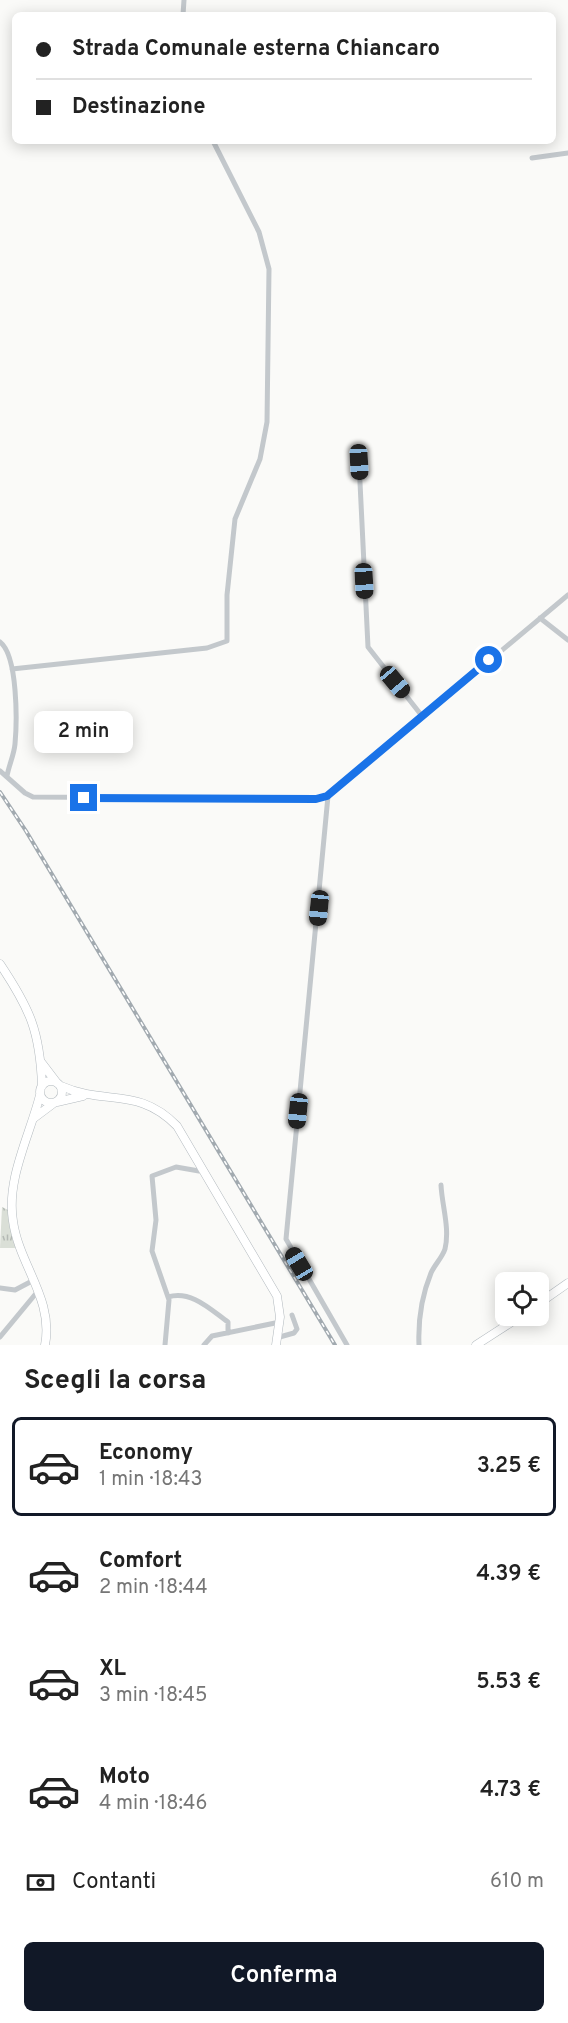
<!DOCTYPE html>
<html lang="it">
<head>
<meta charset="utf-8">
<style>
  :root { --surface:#fff; --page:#f6f6f6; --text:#222; --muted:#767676; --line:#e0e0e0; --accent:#111827 }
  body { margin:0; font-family:Overpass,sans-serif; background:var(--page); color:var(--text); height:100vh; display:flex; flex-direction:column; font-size:22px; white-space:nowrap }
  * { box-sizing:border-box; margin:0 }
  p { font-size:20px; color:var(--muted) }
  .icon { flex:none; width:33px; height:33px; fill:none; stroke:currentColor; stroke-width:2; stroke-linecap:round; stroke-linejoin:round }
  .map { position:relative; height:1345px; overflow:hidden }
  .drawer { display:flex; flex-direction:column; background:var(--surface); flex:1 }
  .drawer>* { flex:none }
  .guide { position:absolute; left:12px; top:12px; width:544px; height:132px; border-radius:9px; box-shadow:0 3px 15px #0003; display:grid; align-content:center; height:132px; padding:0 24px; background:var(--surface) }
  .buttons { position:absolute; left:495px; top:1272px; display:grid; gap:12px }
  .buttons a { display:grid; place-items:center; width:54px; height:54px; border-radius:9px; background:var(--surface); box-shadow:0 3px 15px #0003; font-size:30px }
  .end { position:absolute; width:27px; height:27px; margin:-14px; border:8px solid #1a73e8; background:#fff; box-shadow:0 0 0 3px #fff }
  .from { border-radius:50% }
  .bubble { position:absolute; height:42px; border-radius:9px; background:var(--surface); box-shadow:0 3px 15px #0003; font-size:20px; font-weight:600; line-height:42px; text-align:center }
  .car { position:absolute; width:18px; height:36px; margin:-18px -9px; border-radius:8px; box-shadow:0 0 4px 2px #0007; background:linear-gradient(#222 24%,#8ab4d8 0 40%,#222 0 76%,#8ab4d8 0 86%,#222 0) }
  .guide b { display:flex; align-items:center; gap:21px; height:57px; font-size:22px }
  .guide b+b { border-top:2px solid var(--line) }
  .guide i { width:15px; height:15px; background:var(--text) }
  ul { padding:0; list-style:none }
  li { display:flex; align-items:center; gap:18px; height:99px; margin:0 12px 9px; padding:0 12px; border:3px solid transparent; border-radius:9px }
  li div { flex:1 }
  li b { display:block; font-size:22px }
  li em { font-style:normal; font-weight:600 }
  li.selected { border-color:var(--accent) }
  li>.icon { width:54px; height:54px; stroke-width:1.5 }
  h2 { padding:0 24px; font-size:27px; line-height:72px }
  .pay { display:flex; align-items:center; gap:15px; height:66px; padding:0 24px; font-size:22px }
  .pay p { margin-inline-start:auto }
  .cta { display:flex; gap:12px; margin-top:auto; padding:12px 24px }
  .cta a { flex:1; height:69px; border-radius:9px; background:var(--accent); color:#fff; font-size:24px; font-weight:600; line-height:69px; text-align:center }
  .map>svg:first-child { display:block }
  .grass { fill:url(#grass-tufts) }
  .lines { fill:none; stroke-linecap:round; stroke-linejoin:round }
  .secondary-casing { stroke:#b3babf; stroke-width:9 }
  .street { stroke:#c3c8cc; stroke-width:5 }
  .secondary { stroke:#fff; stroke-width:8 }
  .rail-casing { stroke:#a2aab0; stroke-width:4 }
  .rail { stroke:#fff; stroke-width:1.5; stroke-dasharray:4.5; stroke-linecap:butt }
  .route { stroke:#1a73e8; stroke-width:8 }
</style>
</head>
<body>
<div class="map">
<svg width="568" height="1345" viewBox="0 0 568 1345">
  <defs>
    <pattern id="grass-tufts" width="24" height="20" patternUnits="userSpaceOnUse" patternTransform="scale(1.5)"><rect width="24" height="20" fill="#dadfd7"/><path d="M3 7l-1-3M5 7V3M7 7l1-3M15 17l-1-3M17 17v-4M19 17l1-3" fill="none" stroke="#b4b9b4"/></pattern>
  </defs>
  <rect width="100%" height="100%" fill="#fafaf8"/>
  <path class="grass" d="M 2,1207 L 10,1211 L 17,1248 L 0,1248 Z"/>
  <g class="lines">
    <g class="secondary-casing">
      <path id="secondary" d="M 0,964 C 30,1009 40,1031 42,1086
        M 41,1062 L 57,1083
        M40 1092a11 11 0 1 1 22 0a11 11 0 1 1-22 0Z
        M 61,1086 C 106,1106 138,1086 177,1126 L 277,1296 L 280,1317 L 276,1345
        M 40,1095 C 30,1135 6,1179 13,1221 C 19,1265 54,1299 45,1345
        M 57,1102 L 83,1096
        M 34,1118 L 54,1103
        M 538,1304 L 568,1283
        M 476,1345 L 521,1316"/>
    </g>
    <path class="street" d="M 183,15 L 184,0
      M 532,158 L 568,153
      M 359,462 L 368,647 L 422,716
      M 540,618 L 568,640
      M 0,642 C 18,656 17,722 15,744 C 14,755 9,765 7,776
      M 12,669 L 207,648 L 227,641 L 227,595 L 235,519 L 260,459 L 267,422 L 269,269 L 259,232 L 213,141
      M 0,771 L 25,793 L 33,797 L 316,799 L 328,796
      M 0,1288 L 15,1290 L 34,1280
      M 168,1297 C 191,1290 210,1309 228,1322 L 228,1333
      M 0,1337 L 38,1291
      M 276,1338 L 294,1333 L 297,1329 L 292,1315
      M 165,1345 L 169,1300 L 152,1251 L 156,1220 L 152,1176 L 176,1167 L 199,1171 L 203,1169
      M 204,1345 L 212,1336 L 280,1322
      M 347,1345 L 286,1239 L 328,796 L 568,595
      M 419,1345 C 418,1321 422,1295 431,1273 C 435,1264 442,1258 445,1249 C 450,1228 442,1206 441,1185"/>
    <use href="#secondary" class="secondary"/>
    <g class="rail-casing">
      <path id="rail" d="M 0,792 L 26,831 L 335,1345"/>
    </g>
    <use href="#rail" class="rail"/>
  </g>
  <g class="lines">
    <path class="route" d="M 84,798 L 316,799 L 327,796 L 489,660"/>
  </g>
</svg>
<div class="buttons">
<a><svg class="icon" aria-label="locate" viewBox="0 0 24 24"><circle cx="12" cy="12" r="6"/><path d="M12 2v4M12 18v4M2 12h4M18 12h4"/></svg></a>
</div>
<i class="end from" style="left:489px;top:660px"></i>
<i class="end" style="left:84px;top:798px"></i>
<div class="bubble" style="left:34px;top:711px;width:99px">2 min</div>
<i class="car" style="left:359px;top:462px;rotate:177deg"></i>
<i class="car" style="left:364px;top:581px;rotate:177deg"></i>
<i class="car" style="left:395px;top:682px;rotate:140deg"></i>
<i class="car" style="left:319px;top:908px;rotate:186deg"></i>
<i class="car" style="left:298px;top:1111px;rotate:186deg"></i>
<i class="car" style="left:299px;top:1264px;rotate:329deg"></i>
<div class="guide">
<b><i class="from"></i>Strada Comunale esterna Chiancaro</b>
<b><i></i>Destinazione</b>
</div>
</div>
<section class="drawer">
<h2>Scegli la corsa</h2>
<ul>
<li class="selected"><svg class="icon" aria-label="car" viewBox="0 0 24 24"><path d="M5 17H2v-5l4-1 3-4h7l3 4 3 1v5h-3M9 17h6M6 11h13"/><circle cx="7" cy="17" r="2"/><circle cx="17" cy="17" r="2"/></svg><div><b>Economy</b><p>1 min · 18:43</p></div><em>3.25 €</em></li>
<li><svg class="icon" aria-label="car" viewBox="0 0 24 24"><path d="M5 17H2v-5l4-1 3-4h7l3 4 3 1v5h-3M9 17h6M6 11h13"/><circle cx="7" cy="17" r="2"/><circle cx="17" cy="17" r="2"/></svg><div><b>Comfort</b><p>2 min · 18:44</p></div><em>4.39 €</em></li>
<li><svg class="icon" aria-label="car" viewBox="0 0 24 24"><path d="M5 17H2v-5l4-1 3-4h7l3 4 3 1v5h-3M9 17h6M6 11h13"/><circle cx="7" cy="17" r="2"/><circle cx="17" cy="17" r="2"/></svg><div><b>XL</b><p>3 min · 18:45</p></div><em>5.53 €</em></li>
<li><svg class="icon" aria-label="car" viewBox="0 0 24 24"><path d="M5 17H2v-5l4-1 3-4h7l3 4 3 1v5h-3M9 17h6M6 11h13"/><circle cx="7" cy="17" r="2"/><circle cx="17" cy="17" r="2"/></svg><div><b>Moto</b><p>4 min · 18:46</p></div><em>4.73 €</em></li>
</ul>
<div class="pay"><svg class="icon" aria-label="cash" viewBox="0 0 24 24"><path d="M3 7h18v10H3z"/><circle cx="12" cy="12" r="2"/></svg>Contanti<p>610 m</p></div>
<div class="cta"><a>Conferma</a></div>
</section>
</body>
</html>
